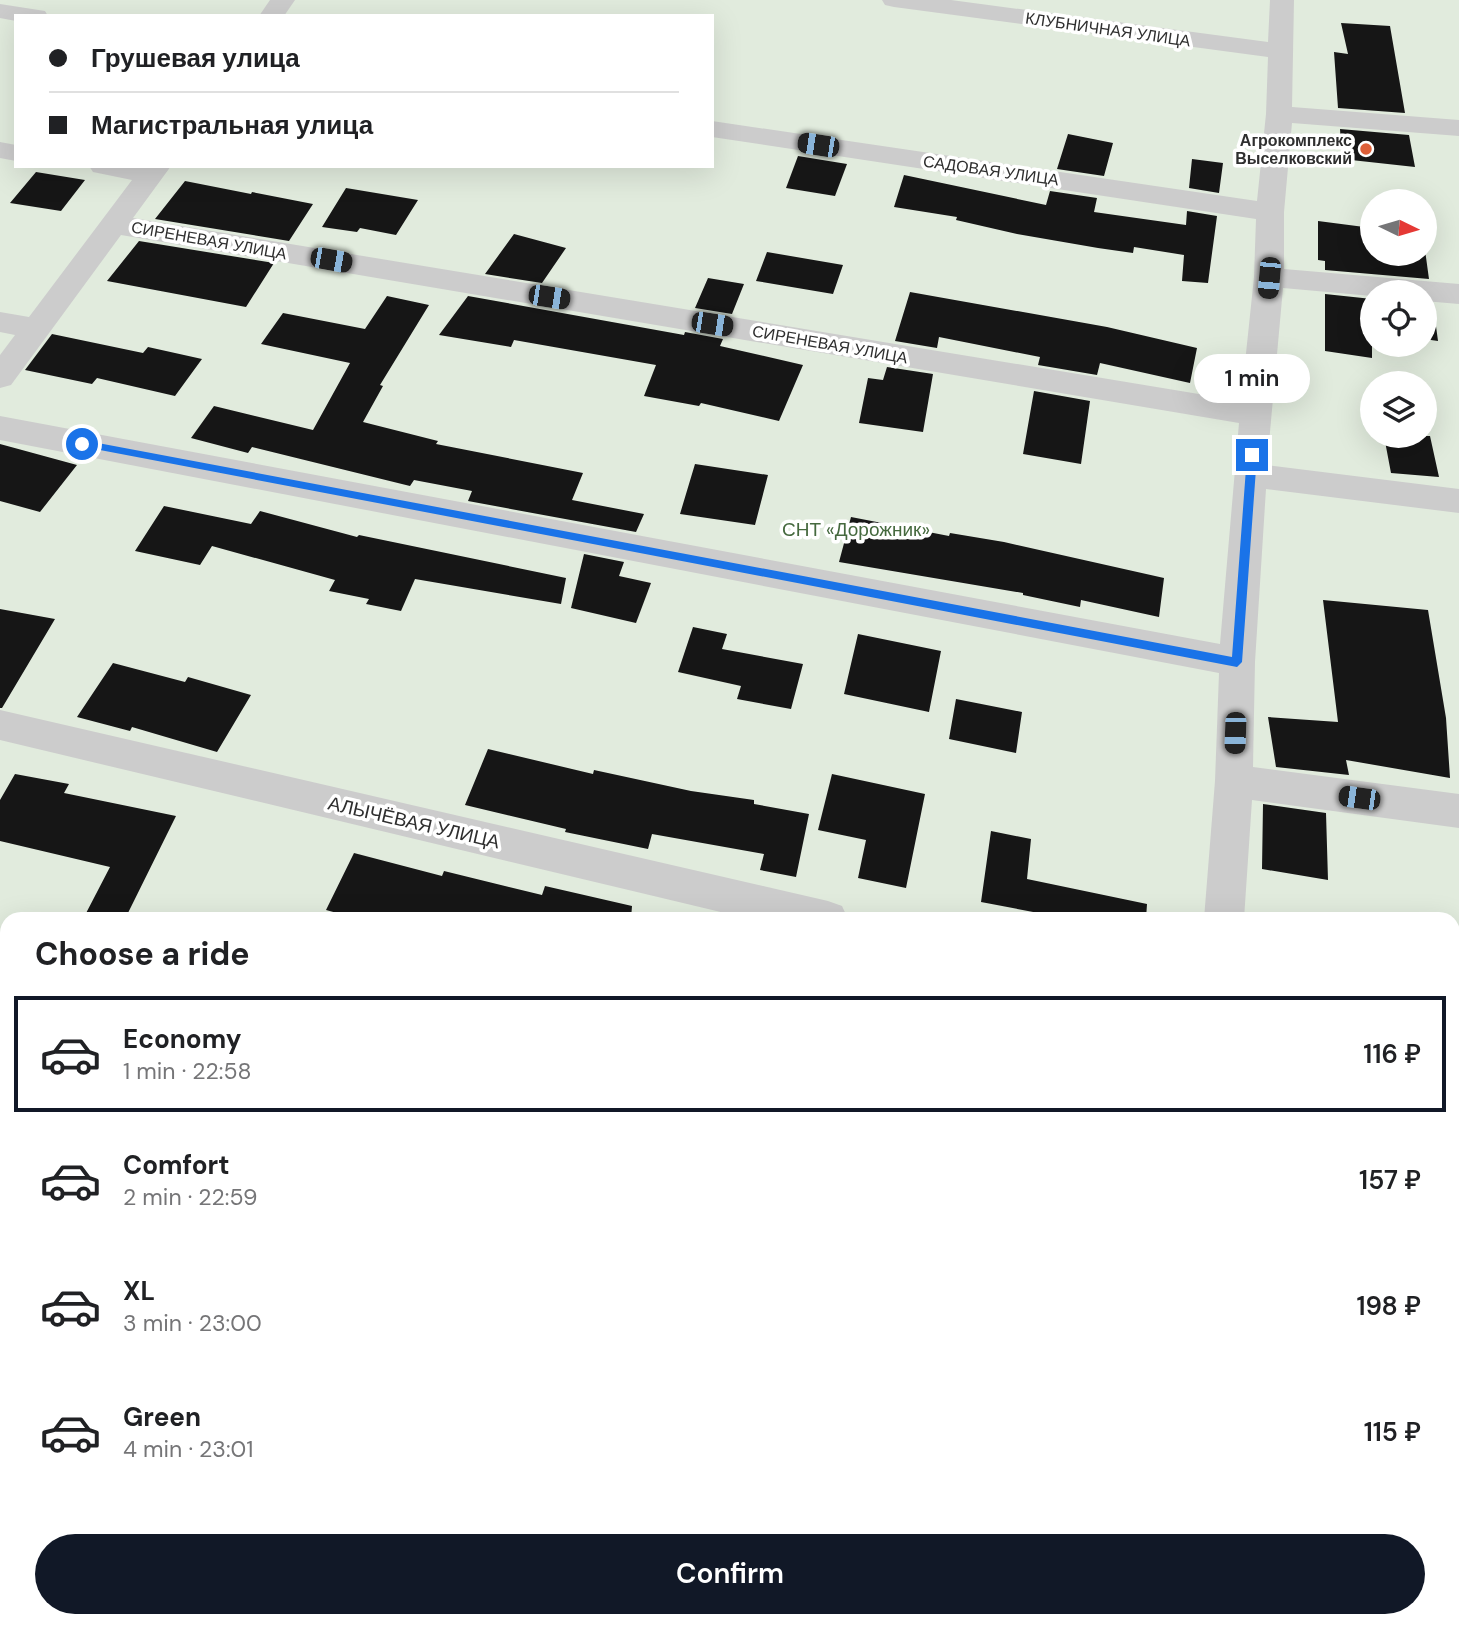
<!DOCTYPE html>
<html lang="en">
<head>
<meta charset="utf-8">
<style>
  :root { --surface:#fff; --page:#f2f2f2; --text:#202124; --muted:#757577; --line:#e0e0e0; --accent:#111827 }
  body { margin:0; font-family:"DM Sans",sans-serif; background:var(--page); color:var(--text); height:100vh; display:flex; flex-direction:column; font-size:26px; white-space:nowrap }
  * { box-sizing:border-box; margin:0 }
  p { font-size:23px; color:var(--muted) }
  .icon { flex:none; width:38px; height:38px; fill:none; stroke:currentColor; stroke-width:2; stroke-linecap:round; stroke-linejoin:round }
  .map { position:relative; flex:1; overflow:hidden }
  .side { position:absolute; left:0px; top:912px; width:1460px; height:716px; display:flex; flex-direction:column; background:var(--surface); border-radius:21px 21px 0 0; box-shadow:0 7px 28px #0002 }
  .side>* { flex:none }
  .guide { position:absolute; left:14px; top:14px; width:700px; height:154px; border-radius:0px; box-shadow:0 7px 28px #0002; display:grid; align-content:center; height:154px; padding:0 35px; background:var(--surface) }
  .needle { width:46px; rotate:95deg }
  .tools { position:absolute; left:1360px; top:189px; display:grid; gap:14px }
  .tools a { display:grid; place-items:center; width:77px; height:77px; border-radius:50%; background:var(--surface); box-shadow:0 7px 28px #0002; font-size:35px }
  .end { position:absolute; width:32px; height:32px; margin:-16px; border:9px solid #1a73e8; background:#fff; box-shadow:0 0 0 4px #fff }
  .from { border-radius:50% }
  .bubble { position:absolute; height:49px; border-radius:24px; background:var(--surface); box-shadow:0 7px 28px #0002; font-size:23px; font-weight:600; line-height:49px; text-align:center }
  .car { position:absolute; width:21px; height:42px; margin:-21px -10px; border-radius:9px; box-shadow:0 0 5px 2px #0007; background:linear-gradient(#222 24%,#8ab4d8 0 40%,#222 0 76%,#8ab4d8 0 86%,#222 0) }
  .guide b { display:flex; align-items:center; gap:24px; height:66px; font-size:26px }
  .guide b+b { border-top:2px solid var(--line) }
  .guide i { width:18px; height:18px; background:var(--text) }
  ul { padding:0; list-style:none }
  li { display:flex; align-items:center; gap:21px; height:116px; margin:0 14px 10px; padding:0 21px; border:4px solid transparent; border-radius:0px }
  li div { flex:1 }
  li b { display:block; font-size:26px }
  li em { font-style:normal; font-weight:600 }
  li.on { border-color:var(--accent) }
  li>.icon { width:63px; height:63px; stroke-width:1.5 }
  h2 { padding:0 35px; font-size:32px; line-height:84px }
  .cta { display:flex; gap:14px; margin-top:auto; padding:14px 35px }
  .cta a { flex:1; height:80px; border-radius:42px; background:var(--accent); color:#fff; font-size:28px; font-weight:600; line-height:80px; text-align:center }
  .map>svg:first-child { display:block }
  .green { fill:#e1ebdd; fill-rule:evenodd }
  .building { fill:#161616 }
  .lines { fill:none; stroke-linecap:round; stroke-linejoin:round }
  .street { fill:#ccc; fill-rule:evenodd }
  .route { fill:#1a73e8 }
  .poi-dot { fill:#de6039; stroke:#fff; stroke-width:2.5 }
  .labels { text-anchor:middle; stroke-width:7; stroke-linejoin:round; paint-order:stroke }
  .far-street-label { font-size:16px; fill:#2f2f2f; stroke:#fff }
  .far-poi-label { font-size:16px; font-weight:bold; fill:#2f2f2f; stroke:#fff; text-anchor:end }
  .park-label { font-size:19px; fill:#45693e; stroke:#fff }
  .street-label { font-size:19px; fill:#2f2f2f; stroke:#fff }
</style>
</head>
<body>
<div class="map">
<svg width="1459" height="1627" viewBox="0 0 1459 1627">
  <rect width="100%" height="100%" fill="#fff"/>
  <path class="green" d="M 0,0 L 1459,0 L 1459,1627 L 0,1627 ZM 16,16 L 712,16 L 712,166 L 16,166 ZM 1372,201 L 1424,201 L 1424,254 L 1372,254 ZM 1372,292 L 1424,292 L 1424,345 L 1372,345 ZM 1372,383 L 1424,383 L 1424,436 L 1372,436 ZM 7,919 L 1452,919 L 1452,1620 L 7,1620 Z"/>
  <path class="building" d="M 1341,23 L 1390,26 L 1405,113 L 1338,108 L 1334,52 L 1348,54 Z
    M 1340,129 L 1409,135 L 1415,167 L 1342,159 Z
    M 1068,134 L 1113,143 L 1104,176 L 1057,169 Z
    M 798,156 L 847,164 L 835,196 L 786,188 Z
    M 1192,159 L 1223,163 L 1219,193 L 1189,188 Z
    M 36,172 L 85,180 L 61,211 L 10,203 Z
    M 904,175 L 1046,205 L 1050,191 L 1097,198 L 1094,212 L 1186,225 L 1187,211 L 1217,216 L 1208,283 L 1182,281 L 1184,255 L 1134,247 L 1133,253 L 1098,248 L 1017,234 L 956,220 L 957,217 L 894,207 Z
    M 185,181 L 251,194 L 252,192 L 313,204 L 289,241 L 155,219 Z
    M 346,188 L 418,200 L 396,235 L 360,228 L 357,232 L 322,227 Z
    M 1318,221 L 1372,228 L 1372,254 L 1424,254 L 1425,250 L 1429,279 L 1325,270 L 1325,261 L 1318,260 Z
    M 514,234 L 566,248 L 542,283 L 485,274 Z
    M 139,241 L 274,263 L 246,307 L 107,281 Z
    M 767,252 L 843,265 L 833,294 L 756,281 Z
    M 708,278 L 744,284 L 732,314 L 695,308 Z
    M 910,292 L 1107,327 L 1197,348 L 1190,383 L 1100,363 L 1097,375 L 1038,365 L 1040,357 L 939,337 L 937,348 L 895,341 Z
    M 1325,294 L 1372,299 L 1372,358 L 1325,351 Z
    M 387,296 L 429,305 L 380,385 L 383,386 L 363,422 L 438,441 L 436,444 L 583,473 L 572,500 L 644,514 L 636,532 L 468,501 L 472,491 L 414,480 L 410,486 L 252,447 L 248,453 L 191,438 L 214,406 L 313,430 L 350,363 L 261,344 L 283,313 L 365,329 Z
    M 468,296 L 684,335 L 685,332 L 723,339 L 720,346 L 803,365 L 779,421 L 701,403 L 699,406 L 644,396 L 656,365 L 514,340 L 511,347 L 439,335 Z
    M 1424,304 L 1433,304 L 1438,341 L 1424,339 Z
    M 52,334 L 143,353 L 148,347 L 202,359 L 175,396 L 97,378 L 92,384 L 25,370 Z
    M 887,367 L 933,374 L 923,432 L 859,423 L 868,378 L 883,380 Z
    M 1034,391 L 1090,401 L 1081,464 L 1023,454 Z
    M 1384,436 L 1430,436 L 1439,477 L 1391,473 Z
    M 0,444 L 77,465 L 40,512 L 0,501 Z
    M 695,464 L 768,475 L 755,525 L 680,514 Z
    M 164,506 L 251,524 L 260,511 L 357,537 L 359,535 L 566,578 L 561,604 L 415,579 L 401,611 L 366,604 L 369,599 L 329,591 L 335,580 L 212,546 L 200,565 L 135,551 Z
    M 851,517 L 949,536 L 950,533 L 1004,542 L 1164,578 L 1159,617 L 1081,600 L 1080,607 L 1023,595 L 1023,593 L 839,562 Z
    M 584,554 L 624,562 L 619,576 L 651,583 L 636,623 L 571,608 Z
    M 1323,600 L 1428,610 L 1446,718 L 1450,778 L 1346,760 L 1349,775 L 1276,767 L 1268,717 L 1338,722 Z
    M 0,609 L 55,619 L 2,708 L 0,708 Z
    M 693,627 L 727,634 L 722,649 L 803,664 L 791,709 L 737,699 L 741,686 L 678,672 Z
    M 858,634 L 941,651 L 929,712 L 844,694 Z
    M 113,663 L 185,682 L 188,677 L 251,695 L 217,752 L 132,727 L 130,731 L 77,717 Z
    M 956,699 L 1022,712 L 1016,753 L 949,739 Z
    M 488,749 L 593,774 L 594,770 L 691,791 L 754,800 L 754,804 L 809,814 L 796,877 L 760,870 L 764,854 L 652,834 L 648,849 L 565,832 L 566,829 L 465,805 Z
    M 15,774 L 69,784 L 64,793 L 176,816 L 125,919 L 83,919 L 110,867 L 0,841 L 0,800 Z
    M 832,774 L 925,794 L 906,888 L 858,878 L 866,840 L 818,830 Z
    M 1263,804 L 1326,813 L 1328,880 L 1262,869 Z
    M 991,831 L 1031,839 L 1027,879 L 1147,904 L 1146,919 L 1070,919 L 981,902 Z
    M 354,853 L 442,876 L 444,871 L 542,895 L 545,886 L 632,906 L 631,919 L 359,919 L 326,910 Z"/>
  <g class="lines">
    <path class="street" d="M 270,0 L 295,0 L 284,16 L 259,16 Z
      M 882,0 L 951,0 L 1268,42 L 1270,0 L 1294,0 L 1292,107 L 1459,120 L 1459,136 L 1292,123 L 1284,212 L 1284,269 L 1459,284 L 1459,304 L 1424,301 L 1424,292 L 1372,292 L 1372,296 L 1283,288 L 1267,465 L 1459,489 L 1459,513 L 1266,489 L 1255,662 L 1253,767 L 1459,794 L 1459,828 L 1252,800 L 1244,919 L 1204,919 L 1215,781 L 1219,673 L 0,440 L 0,416 L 1220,644 L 1239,423 L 121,235 L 11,385 L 0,388 L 0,355 L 15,335 L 0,332 L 0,312 L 29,317 L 132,180 L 93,172 L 89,166 L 171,166 L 133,218 L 1241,401 L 1254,277 L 1256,219 L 712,137 L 712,121 L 1257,201 L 1266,114 L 1268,57 L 894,7 L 885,5 Z
      M 0,4 L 45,11 L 48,16 L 16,16 L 16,21 L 0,18 Z
      M 0,142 L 16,145 L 16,161 L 0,158 Z
      M 0,710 L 828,901 L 842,906 L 848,919 L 750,919 L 0,740 Z
      M 0,1124 L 7,1126 L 7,1170 L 0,1168 Z
      M 1452,1178 L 1459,1178 L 1459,1224 L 1452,1223 Z
      M 1147,1620 L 1199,1620 L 1198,1627 L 1146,1627 Z"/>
  </g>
  <path class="route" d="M 82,440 L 1232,657 L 1247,455 L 1252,451 L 1257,455 L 1242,662 L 1237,667 L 79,446 L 78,444 Z"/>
  <circle class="poi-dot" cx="1366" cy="149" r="7"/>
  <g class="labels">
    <g class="far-street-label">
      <text transform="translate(1108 29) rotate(8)" y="6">КЛУБНИЧНАЯ УЛИЦА</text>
      <text transform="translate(991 170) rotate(8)" y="6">САДОВАЯ УЛИЦА</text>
      <text transform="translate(209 240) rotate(10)" y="6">СИРЕНЕВАЯ УЛИЦА</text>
      <text transform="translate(830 344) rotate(10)" y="6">СИРЕНЕВАЯ УЛИЦА</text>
    </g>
    <g class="far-poi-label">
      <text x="1352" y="146">Агрокомплекс<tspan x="1352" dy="18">Выселковский</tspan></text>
    </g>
    <g class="park-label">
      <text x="856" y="536">СНТ «Дорожник»</text>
    </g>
    <g class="street-label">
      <text transform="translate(414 822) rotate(13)" y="7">АЛЫЧЁВАЯ УЛИЦА</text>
    </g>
  </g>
</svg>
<div class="tools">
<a><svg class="needle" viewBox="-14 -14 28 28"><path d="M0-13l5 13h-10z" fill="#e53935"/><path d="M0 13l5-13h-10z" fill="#757577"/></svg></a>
<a><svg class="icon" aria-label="locate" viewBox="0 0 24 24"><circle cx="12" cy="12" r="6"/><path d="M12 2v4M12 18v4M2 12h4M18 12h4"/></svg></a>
<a><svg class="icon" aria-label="layers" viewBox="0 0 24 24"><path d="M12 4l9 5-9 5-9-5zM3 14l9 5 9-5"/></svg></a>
</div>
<i class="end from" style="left:82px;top:444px"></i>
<i class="end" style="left:1252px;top:455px"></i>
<div class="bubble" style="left:1194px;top:354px;width:116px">1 min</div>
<i class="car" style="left:818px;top:145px;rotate:279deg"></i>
<i class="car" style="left:331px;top:260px;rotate:100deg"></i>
<i class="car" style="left:1269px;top:278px;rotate:185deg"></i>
<i class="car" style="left:549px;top:297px;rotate:99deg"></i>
<i class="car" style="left:712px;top:324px;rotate:99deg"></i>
<i class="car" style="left:1235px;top:733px;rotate:182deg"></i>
<i class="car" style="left:1359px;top:798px;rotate:278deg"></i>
<div class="guide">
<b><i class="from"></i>Грушевая улица</b>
<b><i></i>Магистральная улица</b>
</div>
<section class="side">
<h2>Choose a ride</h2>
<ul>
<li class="on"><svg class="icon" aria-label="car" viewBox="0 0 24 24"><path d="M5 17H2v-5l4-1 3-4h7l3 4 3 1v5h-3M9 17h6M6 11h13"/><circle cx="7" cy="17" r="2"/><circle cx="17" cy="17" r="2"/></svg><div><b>Economy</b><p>1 min · 22:58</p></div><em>116 ₽</em></li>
<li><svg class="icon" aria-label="car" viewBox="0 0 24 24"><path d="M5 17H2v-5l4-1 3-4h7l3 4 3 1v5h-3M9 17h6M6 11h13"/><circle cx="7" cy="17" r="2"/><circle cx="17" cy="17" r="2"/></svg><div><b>Comfort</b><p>2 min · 22:59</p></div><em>157 ₽</em></li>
<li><svg class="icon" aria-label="car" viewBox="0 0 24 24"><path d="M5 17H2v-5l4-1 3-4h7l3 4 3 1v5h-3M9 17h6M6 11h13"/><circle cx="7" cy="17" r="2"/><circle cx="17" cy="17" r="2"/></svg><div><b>XL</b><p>3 min · 23:00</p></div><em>198 ₽</em></li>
<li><svg class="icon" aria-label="car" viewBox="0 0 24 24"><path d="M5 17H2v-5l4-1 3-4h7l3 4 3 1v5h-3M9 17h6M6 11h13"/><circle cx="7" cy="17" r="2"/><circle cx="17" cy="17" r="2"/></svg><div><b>Green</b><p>4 min · 23:01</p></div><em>115 ₽</em></li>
</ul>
<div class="cta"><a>Confirm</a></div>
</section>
</div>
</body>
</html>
